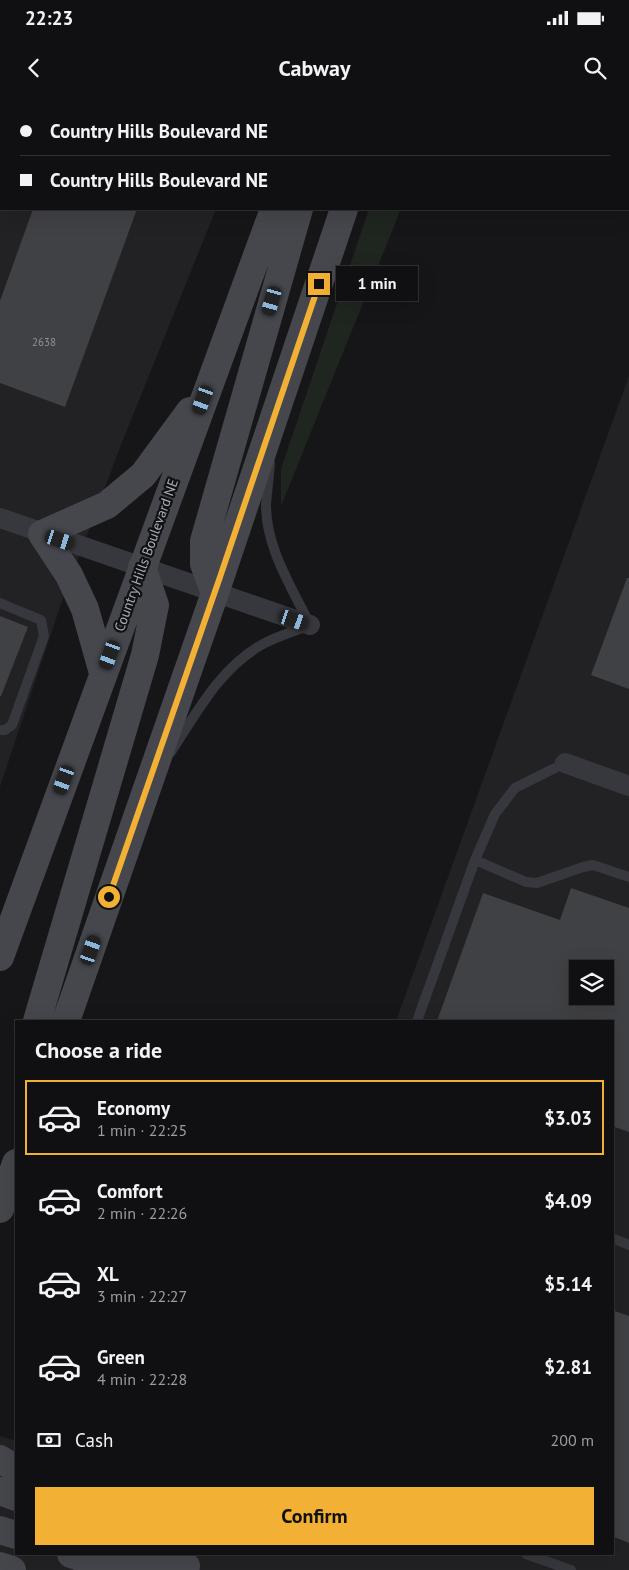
<!DOCTYPE html>
<html lang="en">
<head>
<meta charset="utf-8">
<style>
  :root { --surface:#101012; --page:#19191b; --text:#f1f3f6; --muted:#9c9d9f; --line:#303032; --accent:#f2b134 }
  body { margin:0; font-family:"PT Sans",sans-serif; background:var(--page); color:var(--text); height:100vh; display:flex; flex-direction:column; font-size:19px; white-space:nowrap }
  * { box-sizing:border-box; margin:0 }
  p { font-size:16px; color:var(--muted) }
  .icon { flex:none; width:28px; height:28px; fill:none; stroke:currentColor; stroke-width:2; stroke-linecap:round; stroke-linejoin:round }
  .map { position:relative; flex:1; overflow:hidden }
  .panel { position:absolute; left:15px; top:920px; width:599px; height:535px; display:flex; flex-direction:column; background:var(--surface); border-radius:0px; box-shadow:0 5px 20px #0002,0 0 0 1px var(--line) }
  .panel>* { flex:none }
  .banner { position:absolute; left:0px; top:0px; width:630px; height:110px; box-shadow:0 5px 20px #0002,0 0 0 1px var(--line); display:grid; align-content:center; height:110px; padding:0 20px; background:var(--surface) }
  .tools { position:absolute; left:569px; top:860px; display:grid; gap:10px }
  .tools a { display:grid; place-items:center; width:45px; height:45px; border-radius:0px; background:var(--surface); box-shadow:0 5px 20px #0002,0 0 0 1px var(--line); font-size:25px }
  .end { position:absolute; width:22px; height:22px; margin:-11px; border:6px solid #f2b134; background:#111; box-shadow:0 0 0 2px #111 }
  .from { border-radius:50% }
  .bubble { position:absolute; height:35px; border-radius:0px; background:var(--surface); box-shadow:0 5px 20px #0002,0 0 0 1px var(--line); font-size:16px; font-weight:700; line-height:35px; text-align:center }
  .car { position:absolute; width:15px; height:30px; margin:-15px -8px; border-radius:6px; box-shadow:0 0 4px 1px #0007; background:linear-gradient(#222 24%,#8ab4d8 0 40%,#222 0 76%,#8ab4d8 0 86%,#222 0) }
  .banner b { display:flex; align-items:center; gap:18px; height:48px; font-size:19px }
  .banner b+b { border-top:1px solid var(--line) }
  .banner i { width:12px; height:12px; background:var(--text) }
  ul { padding:0; list-style:none }
  li { display:flex; align-items:center; gap:15px; height:75px; margin:0 10px 8px; padding:0 10px; border:2px solid transparent; border-radius:0px }
  li div { flex:1 }
  li b { display:block; font-size:19px }
  li em { font-style:normal; font-weight:700 }
  li.active { border-color:var(--accent) }
  li>.icon { width:45px; height:45px; stroke-width:1.5 }
  h2 { padding:0 20px; font-size:22px; line-height:60px }
  .pay { display:flex; align-items:center; gap:12px; height:55px; padding:0 20px; font-size:19px }
  .pay p { margin-inline-start:auto }
  .primary-button { display:flex; gap:10px; margin-top:auto; padding:10px 20px }
  .primary-button a { flex:1; height:58px; border-radius:0px; background:var(--accent); color:#111; font-size:20px; font-weight:700; line-height:58px; text-align:center }
  .status { display:flex; justify-content:space-between; align-items:center; height:35px; padding:0 25px; background:var(--surface); direction:ltr }
  .status svg { height:14px; fill:currentColor }
  header { display:flex; justify-content:space-between; align-items:center; height:65px; padding:0 20px; background:var(--surface); font-size:22px; font-weight:700 }
  .map>svg:first-child { display:block }
  .built { fill:#222225; fill-rule:evenodd }
  .green { fill:#1e261f }
  .building { fill:#404145; fill-rule:evenodd }
  .lines { fill:none; stroke-linecap:round; stroke-linejoin:round }
  .lane { stroke:#37383d; stroke-width:10 }
  .street { stroke:#37383d; stroke-width:20 }
  .secondary { stroke:#45474d; stroke-width:28 }
  .route { stroke:#f2b134; stroke-width:6 }
  .labels { text-anchor:middle; stroke-width:4.5; stroke-linejoin:round; paint-order:stroke }
  .number-label { font-size:11px; fill:#8e929b }
  .street-label { font-size:14px; fill:#a8adb8; stroke:#111113 }
</style>
</head>
<body>
<div class="status"><b>22:23</b><svg viewBox="0 0 49 12"><path d="M0 12V9h3v3zM5 12V6h3v6zM10 12V3h3v9zM15 12V0h3v12zM26 1h20v11H26zM47 4h2v5h-2z"/></svg></div>
<header><svg class="icon" aria-label="back" viewBox="0 0 24 24"><path d="M15 5l-7 7 7 7"/></svg>Cabway<svg class="icon" aria-label="search" viewBox="0 0 24 24"><circle cx="10" cy="10" r="6"/><path d="M15 15l6 6"/></svg></header>
<div class="map">
<svg width="629" height="1470" viewBox="0 0 629 1470">
  <rect width="100%" height="100%" fill="#161618"/>
  <path class="built" d="M 0,0 L 259,0 L 1,1 L 1,109 L 216,109 L 121,345 L 61,504 L 0,687 Z
    M 629,276 L 629,1470 L 0,1470 L 0,1336 L 16,1341 L 16,1454 L 612,1454 L 612,921 L 396,921 ZM 578,869 L 605,869 L 605,896 L 578,896 Z"/>
  <path class="green" d="M 369,109 L 401,109 L 281,406 L 281,369 Z"/>
  <path class="building" d="M 33,109 L 137,109 L 65,307 L 0,283 L 0,201 Z
    M 627,478 L 629,478 L 629,589 L 591,575 Z
    M 0,516 L 28,527 L 1,596 L 0,596 Z
    M 571,788 L 629,808 L 629,1032 L 612,1026 L 612,921 L 437,921 L 483,793 L 560,820 ZM 578,869 L 605,869 L 605,896 L 578,896 Z
    M 612,1210 L 629,1216 L 629,1443 L 612,1436 Z"/>
  <g class="lines">
    <path class="lane" d="M 0,503 L 41,520 L 44,536 L 12,625 L 5,630 L 0,630
      M 171,652 C 197,612 220,568 263,544 C 278,536 295,531 310,525 C 292,488 266,448 266,405 C 267,391 269,377 270,363
      M 475,760 L 526,782 L 537,783 L 583,767 L 593,765 L 629,777
      M 417,921 L 475,760 L 495,714 L 515,688 L 565,663
      M 612,1138 L 629,1145
      M 526,1454 L 571,1470"/>
    <path class="street" d="M 0,418 L 310,525
      M 565,663 L 629,686"/>
    <path class="secondary" d="M 313,1 L 314,0
      M 380,1 L 380,0
      M 215,493 L 204,464 L 204,441 L 299,109
      M 103,573 L 85,509 L 69,475 L 42,434 L 107,405 L 143,375 L 190,311
      M 0,857 L 274,109
      M 37,921 L 145,555 L 155,505 L 142,467
      M 66,921 L 215,493 L 344,109
      M 0,1109 L 16,1063
      M 0,1359 L 16,1369
      M 0,1391 L 16,1397
      M 0,1430 L 16,1435
      M 71,1454 L 98,1463 L 186,1466
      M 0,1466 L 12,1470"/>
  </g>
  <g class="lines">
    <path class="route" d="M 109,797 L 220,477 L 319,184"/>
  </g>
  <g class="labels">
    <g class="number-label">
      <text x="44" y="246">2638</text>
    </g>
    <g class="street-label">
      <text transform="translate(146 455) rotate(-70)" y="5">Country Hills Boulevard NE</text>
    </g>
  </g>
</svg>
<div class="tools">
<a><svg class="icon" aria-label="layers" viewBox="0 0 24 24"><path d="M12 4l9 5-9 5-9-5zM3 14l9 5 9-5"/></svg></a>
</div>
<i class="end from" style="left:109px;top:797px"></i>
<i class="end" style="left:319px;top:184px"></i>
<div class="bubble" style="left:336px;top:166px;width:82px">1 min</div>
<i class="car" style="left:272px;top:201px;rotate:196deg"></i>
<i class="car" style="left:203px;top:300px;rotate:200deg"></i>
<i class="car" style="left:60px;top:440px;rotate:108deg"></i>
<i class="car" style="left:294px;top:520px;rotate:109deg"></i>
<i class="car" style="left:110px;top:555px;rotate:200deg"></i>
<i class="car" style="left:64px;top:680px;rotate:200deg"></i>
<i class="car" style="left:91px;top:850px;rotate:19deg"></i>
<div class="banner">
<b><i class="from"></i>Country Hills Boulevard NE</b>
<b><i></i>Country Hills Boulevard NE</b>
</div>
<section class="panel">
<h2>Choose a ride</h2>
<ul>
<li class="active"><svg class="icon" aria-label="car" viewBox="0 0 24 24"><path d="M5 17H2v-5l4-1 3-4h7l3 4 3 1v5h-3M9 17h6M6 11h13"/><circle cx="7" cy="17" r="2"/><circle cx="17" cy="17" r="2"/></svg><div><b>Economy</b><p>1 min · 22:25</p></div><em>$3.03</em></li>
<li><svg class="icon" aria-label="car" viewBox="0 0 24 24"><path d="M5 17H2v-5l4-1 3-4h7l3 4 3 1v5h-3M9 17h6M6 11h13"/><circle cx="7" cy="17" r="2"/><circle cx="17" cy="17" r="2"/></svg><div><b>Comfort</b><p>2 min · 22:26</p></div><em>$4.09</em></li>
<li><svg class="icon" aria-label="car" viewBox="0 0 24 24"><path d="M5 17H2v-5l4-1 3-4h7l3 4 3 1v5h-3M9 17h6M6 11h13"/><circle cx="7" cy="17" r="2"/><circle cx="17" cy="17" r="2"/></svg><div><b>XL</b><p>3 min · 22:27</p></div><em>$5.14</em></li>
<li><svg class="icon" aria-label="car" viewBox="0 0 24 24"><path d="M5 17H2v-5l4-1 3-4h7l3 4 3 1v5h-3M9 17h6M6 11h13"/><circle cx="7" cy="17" r="2"/><circle cx="17" cy="17" r="2"/></svg><div><b>Green</b><p>4 min · 22:28</p></div><em>$2.81</em></li>
</ul>
<div class="pay"><svg class="icon" aria-label="cash" viewBox="0 0 24 24"><path d="M3 7h18v10H3z"/><circle cx="12" cy="12" r="2"/></svg>Cash<p>200 m</p></div>
<div class="primary-button"><a>Confirm</a></div>
</section>
</div>
</body>
</html>
